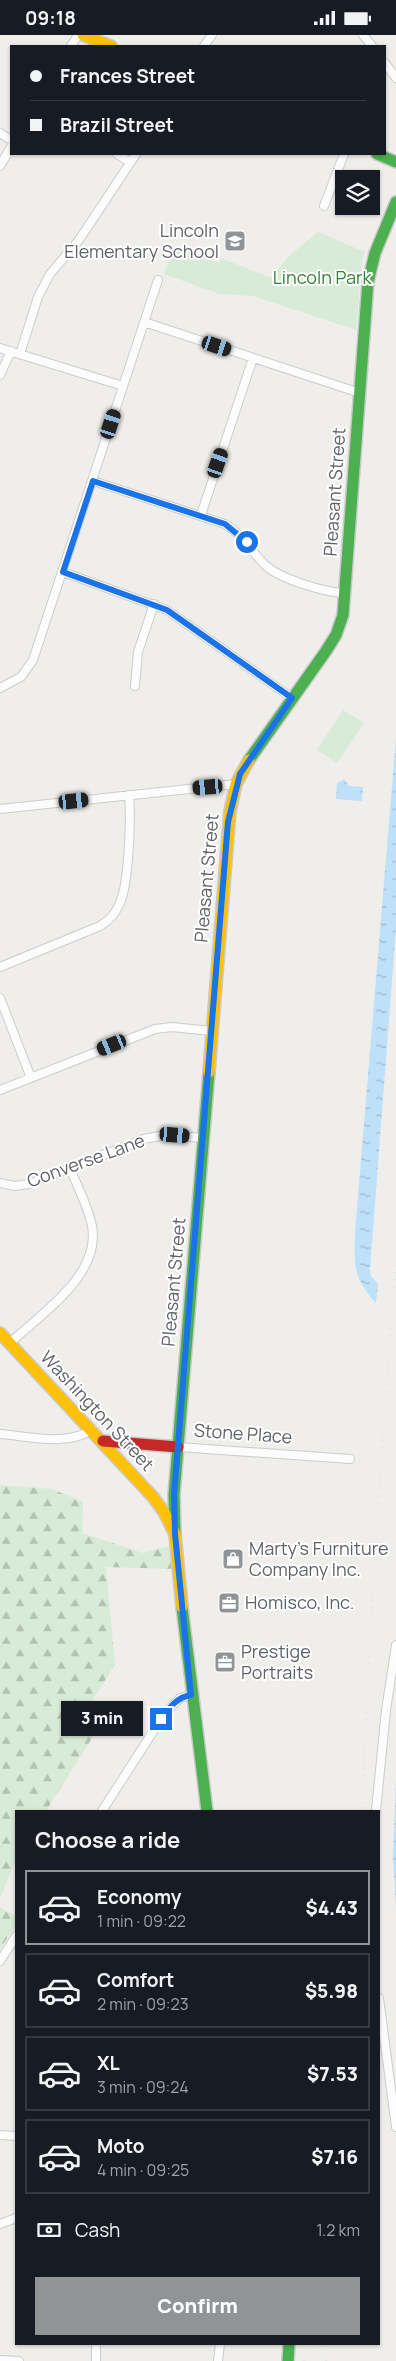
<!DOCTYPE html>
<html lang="en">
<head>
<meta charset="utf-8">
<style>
  :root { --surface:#171b24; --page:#20242c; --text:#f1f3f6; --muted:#9ea1a6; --line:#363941; --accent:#919496 }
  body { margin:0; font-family:Manrope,sans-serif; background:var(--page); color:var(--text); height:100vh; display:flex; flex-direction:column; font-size:19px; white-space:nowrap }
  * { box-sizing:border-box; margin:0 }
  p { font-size:16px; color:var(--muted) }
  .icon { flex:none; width:28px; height:28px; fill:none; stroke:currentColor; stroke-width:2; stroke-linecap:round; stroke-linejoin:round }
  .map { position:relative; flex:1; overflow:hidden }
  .details { position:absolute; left:15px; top:1775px; width:365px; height:535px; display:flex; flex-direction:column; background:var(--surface); border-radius:0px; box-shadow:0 1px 4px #0004 }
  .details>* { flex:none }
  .banner { position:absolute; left:10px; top:10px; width:376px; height:110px; border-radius:0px; box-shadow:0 1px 4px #0004; display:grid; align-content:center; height:110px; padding:0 20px; background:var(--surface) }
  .tools { position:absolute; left:335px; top:135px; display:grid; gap:10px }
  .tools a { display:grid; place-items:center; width:45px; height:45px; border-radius:0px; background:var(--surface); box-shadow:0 1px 4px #0004; font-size:25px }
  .end { position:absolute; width:22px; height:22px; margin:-11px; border:6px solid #1a73e8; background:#fff; box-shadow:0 0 0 2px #fff }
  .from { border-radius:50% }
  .bubble { position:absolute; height:35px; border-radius:0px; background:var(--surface); box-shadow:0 1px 4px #0004; font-size:16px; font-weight:800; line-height:35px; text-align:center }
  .car { position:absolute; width:15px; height:30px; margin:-15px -8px; border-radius:6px; box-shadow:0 0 4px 1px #0007; background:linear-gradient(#222 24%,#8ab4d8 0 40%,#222 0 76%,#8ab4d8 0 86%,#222 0) }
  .banner b { display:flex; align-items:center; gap:18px; height:48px; font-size:19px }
  .banner b+b { border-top:1px solid var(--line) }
  .banner i { width:12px; height:12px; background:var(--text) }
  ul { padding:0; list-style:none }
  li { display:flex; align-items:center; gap:15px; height:75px; margin:0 10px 8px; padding:0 10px; border:2px solid var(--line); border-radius:0px }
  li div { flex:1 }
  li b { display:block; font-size:19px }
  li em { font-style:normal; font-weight:800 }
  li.active { border-color:var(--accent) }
  li>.icon { width:45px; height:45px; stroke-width:1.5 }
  h2 { padding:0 20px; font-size:22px; line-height:60px }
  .pay { display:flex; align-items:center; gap:12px; height:55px; padding:0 20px; font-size:19px }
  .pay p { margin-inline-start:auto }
  .button { display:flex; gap:10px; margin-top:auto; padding:10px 20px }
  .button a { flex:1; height:58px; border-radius:0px; background:var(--accent); color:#fff; font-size:20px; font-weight:800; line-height:58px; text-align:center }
  .status { display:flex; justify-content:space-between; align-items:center; height:35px; padding:0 25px; background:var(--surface); direction:ltr }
  .status svg { height:14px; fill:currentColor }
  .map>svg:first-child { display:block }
  .green { fill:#d8ebd6 }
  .forest { fill:url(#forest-firs) }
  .water { fill:url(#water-ripples) }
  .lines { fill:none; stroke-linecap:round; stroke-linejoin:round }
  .street-casing { stroke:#cbcccc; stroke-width:10 }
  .fast-casing { stroke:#cacacb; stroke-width:14 }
  .slow-casing { stroke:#cacacb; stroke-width:14 }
  .jam-casing { stroke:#cacacb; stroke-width:14 }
  .street { stroke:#fdfcfc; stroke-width:8 }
  .fast { stroke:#4caf50; stroke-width:11 }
  .slow { stroke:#ffc107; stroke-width:11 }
  .jam { stroke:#c62828; stroke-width:11 }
  .rail { stroke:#e4e4e4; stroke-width:2.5; stroke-dasharray:1 6; stroke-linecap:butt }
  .route { stroke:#1a73e8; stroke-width:6 }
  .labels { text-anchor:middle; stroke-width:4; stroke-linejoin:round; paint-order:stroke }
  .poi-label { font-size:18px; fill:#5f6368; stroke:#fff; text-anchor:start }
  .park-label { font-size:18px; fill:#348238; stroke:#fff }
  .street-label { font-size:18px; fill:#5f6368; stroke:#fff }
</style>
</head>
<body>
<div class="status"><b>09:18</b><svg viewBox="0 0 49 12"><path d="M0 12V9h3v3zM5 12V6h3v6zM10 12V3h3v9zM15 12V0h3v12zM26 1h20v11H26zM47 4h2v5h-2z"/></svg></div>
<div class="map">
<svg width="396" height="2326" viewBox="0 0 396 2326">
  <defs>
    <pattern id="forest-firs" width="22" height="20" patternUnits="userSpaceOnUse" patternTransform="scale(1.25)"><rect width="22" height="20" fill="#d8ebd6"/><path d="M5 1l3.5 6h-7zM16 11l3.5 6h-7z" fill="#b2c2b1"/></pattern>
    <pattern id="water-ripples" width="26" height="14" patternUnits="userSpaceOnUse" patternTransform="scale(1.25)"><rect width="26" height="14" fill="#bfe0f9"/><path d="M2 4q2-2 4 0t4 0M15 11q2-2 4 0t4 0" fill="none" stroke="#9eb9cd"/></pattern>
  </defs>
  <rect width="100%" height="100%" fill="#efeeea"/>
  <path class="green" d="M 318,197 L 365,217 L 362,227 L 356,295 L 253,261 L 220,259 L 164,239 L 175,211 L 219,228 L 221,223 L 271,243 L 289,221 Z
    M 343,675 L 364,688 L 337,728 L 317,715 Z"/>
  <path class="forest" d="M 0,1450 L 52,1454 L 83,1467 L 82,1498 L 143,1518 L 169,1511 L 172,1534 L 106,1532 L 115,1629 L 83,1681 L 99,1692 L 46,1776 L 16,1776 L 16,1825 L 0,1863 Z
    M 0,1872 L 16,1882 L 16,1890 L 0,1914 Z"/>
  <path class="water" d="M 396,703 L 396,893 L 370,1234 L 371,1241 L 378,1249 L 376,1268 C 353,1244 354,1229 355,1197 Z
    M 344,744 L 349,751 L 363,752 L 362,766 L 336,764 L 337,748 Z
    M 396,1745 L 396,1875 L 393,1821 Z"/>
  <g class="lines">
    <g class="street-casing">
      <path id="street" d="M 363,0 L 372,11
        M 71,11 L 78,0
        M 204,11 L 212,0
        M 385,28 L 396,43
        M 0,98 L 11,105
        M 117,119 L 130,127
        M 0,131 L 11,112
        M 324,171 L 344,119
        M 144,287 L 360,358
        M 0,313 L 123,351
        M 20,319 L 38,262 L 50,239 L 79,205 L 136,119
        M 0,340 L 11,316
        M 93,446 L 225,489 C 243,500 251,516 265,530 C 280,544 326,558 346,558
        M 201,480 L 253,323
        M 63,537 L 167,575 L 292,663
        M 135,651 L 138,617 L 154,569
        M 0,653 L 21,642 L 33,625 L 158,245
        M 0,774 L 236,749
        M 0,932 L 100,891 C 110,885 116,878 120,868 C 129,847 131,783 129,760
        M 0,963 L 31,1043
        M 0,1055 L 155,994 L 172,992 L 211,996
        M 0,1148 L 14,1151 L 29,1149 L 144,1104 L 165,1100 L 203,1103
        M 10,1308 C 42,1278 101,1240 92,1191 C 88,1171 77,1151 70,1133
        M 0,1399 C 28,1401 69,1412 92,1394
        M 178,1412 L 350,1424
        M 102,1776 L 165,1678 L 180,1663 L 191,1660
        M 376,1776 L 386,1675 L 396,1610
        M 0,1926 L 16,1901
        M 379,1963 L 396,2092
        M 0,2100 L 16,2101
        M 0,2189 L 16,2183
        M 96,2309 L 96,2326
        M 0,2325 L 19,2326
        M 218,2326 L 220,2309"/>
    </g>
    <g class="fast-casing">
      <path id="fast" d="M 377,119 L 396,127
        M 249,725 L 326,616 L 336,600 L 343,580 L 368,247 L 375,218 L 396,167
        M 175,1499 L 174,1460 L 209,1037
        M 182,1572 L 207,1776
        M 288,2326 L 289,2309"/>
    </g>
    <g class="slow-casing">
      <path id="slow" d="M 83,0 L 111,11
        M 209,1037 L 230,776 L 236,749 L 249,725
        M 0,1298 L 153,1462 L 164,1477 L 175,1499 L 182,1572"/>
    </g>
    <g class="jam-casing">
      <path id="jam" d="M 103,1406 L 178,1412"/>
    </g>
    <use href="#street" class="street"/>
    <use href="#fast" class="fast"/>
    <use href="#slow" class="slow"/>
    <use href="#jam" class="jam"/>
    <path class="rail" d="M 361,1776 L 376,1494 L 396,1226
      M 304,2326 L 305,2309
      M 326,2326 L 327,2309"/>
  </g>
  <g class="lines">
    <path class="route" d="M 161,1684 C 169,1673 177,1662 191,1660 L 175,1499 L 174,1460 L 228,787 L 240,739 L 292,663 L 167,575 L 63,537 L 93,446 L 225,489 L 247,507"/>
  </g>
  <defs>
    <g id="school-square" transform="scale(1.125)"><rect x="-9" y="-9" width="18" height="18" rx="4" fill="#919496" stroke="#fff"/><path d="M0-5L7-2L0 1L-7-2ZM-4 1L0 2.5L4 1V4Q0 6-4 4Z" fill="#fff"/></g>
    <g id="shop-square" transform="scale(1.125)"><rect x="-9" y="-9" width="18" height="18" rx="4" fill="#919496" stroke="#fff"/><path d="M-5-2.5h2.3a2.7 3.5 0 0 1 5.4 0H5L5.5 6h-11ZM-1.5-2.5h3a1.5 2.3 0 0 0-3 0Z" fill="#fff"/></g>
    <g id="office-square" transform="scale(1.125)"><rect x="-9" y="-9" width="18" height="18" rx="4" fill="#919496" stroke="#fff"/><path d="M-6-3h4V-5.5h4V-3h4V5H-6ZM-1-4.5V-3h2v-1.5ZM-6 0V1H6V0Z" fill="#fff"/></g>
  </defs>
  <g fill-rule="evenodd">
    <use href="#school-square" x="235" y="206"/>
    <use href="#shop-square" x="233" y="1524"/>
    <use href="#office-square" x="229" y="1568"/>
    <use href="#office-square" x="225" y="1627"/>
  </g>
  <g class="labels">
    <g class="poi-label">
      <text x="219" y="202" text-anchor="end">Lincoln<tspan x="219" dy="21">Elementary School</tspan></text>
      <text x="249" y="1520">Marty's Furniture<tspan x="249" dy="21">Company Inc.</tspan></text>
      <text x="245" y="1574">Homisco, Inc.</text>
      <text x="241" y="1623">Prestige<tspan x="241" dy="21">Portraits</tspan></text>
    </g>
    <g class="park-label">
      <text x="322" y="249">Lincoln Park</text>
    </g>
    <g class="street-label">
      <text transform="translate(335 457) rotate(-86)" y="6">Pleasant Street</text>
      <text transform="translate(207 843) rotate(-85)" y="6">Pleasant Street</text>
      <text transform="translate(86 1126) rotate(-20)" y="6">Converse Lane</text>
      <text transform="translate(174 1247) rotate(-85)" y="6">Pleasant Street</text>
      <text transform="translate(97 1376) rotate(47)" y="6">Washington Street</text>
      <text transform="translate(243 1399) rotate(4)" y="6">Stone Place</text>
    </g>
  </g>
</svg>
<div class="tools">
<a><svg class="icon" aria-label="layers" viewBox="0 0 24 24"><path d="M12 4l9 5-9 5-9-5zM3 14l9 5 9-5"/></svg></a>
</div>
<i class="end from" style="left:247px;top:507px"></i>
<i class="end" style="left:161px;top:1684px"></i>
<div class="bubble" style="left:61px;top:1666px;width:82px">3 min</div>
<i class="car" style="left:217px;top:311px;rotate:108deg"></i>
<i class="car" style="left:111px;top:389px;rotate:18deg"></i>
<i class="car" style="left:218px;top:428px;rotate:19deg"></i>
<i class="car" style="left:208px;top:752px;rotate:265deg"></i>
<i class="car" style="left:74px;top:766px;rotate:84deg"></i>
<i class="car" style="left:112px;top:1010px;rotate:248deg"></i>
<i class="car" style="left:175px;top:1100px;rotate:95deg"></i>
<div class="banner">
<b><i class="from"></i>Frances Street</b>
<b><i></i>Brazil Street</b>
</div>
<section class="details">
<h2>Choose a ride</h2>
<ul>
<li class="active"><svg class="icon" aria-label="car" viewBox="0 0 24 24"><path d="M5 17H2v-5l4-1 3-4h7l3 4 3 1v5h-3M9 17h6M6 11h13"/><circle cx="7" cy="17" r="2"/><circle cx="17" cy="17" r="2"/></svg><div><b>Economy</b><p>1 min · 09:22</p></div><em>$4.43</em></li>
<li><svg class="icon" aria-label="car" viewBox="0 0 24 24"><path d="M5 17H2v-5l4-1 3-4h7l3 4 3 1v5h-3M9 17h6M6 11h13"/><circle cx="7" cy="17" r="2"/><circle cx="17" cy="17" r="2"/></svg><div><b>Comfort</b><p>2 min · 09:23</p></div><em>$5.98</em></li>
<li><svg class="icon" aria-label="car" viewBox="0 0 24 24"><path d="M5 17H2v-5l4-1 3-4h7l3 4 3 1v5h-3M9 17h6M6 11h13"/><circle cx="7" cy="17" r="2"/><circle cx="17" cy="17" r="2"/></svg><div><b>XL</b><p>3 min · 09:24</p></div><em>$7.53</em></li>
<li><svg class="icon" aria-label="car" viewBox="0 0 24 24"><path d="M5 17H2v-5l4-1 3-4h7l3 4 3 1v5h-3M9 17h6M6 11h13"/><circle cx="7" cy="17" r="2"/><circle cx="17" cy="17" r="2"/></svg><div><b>Moto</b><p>4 min · 09:25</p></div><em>$7.16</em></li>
</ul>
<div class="pay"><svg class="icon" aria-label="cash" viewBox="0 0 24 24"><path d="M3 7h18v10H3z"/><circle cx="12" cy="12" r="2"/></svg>Cash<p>1.2 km</p></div>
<div class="button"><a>Confirm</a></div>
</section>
</div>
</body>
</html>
